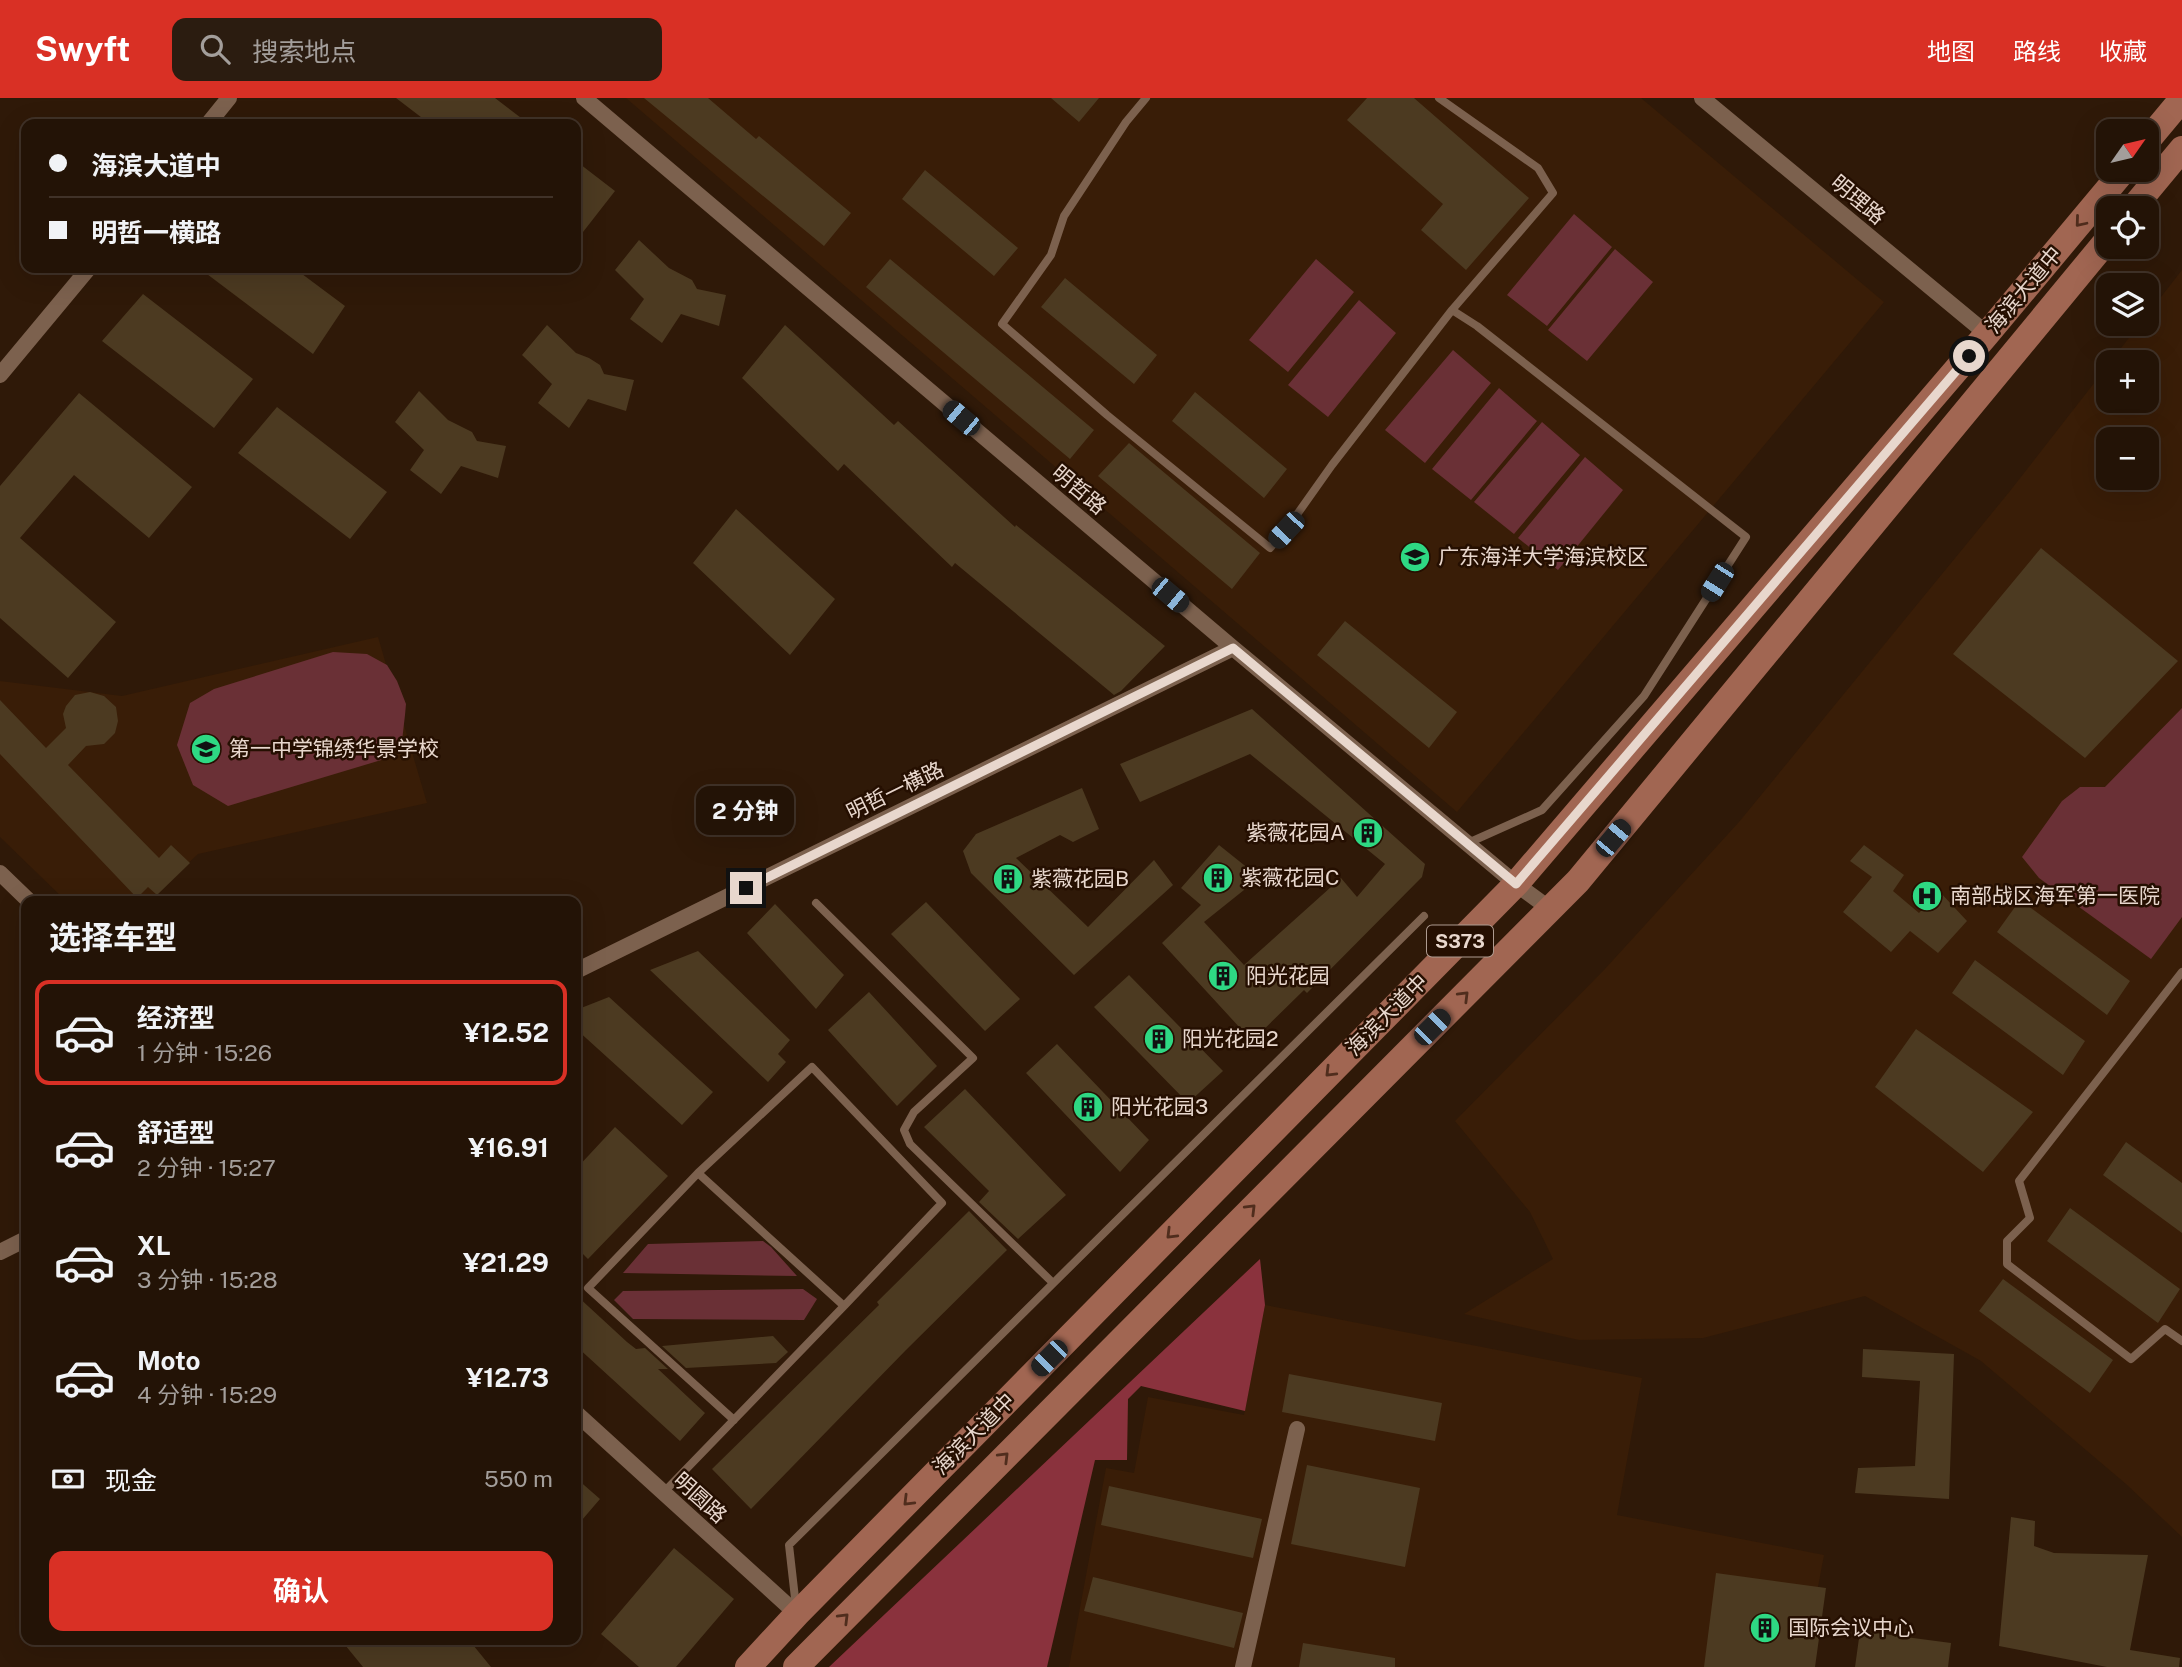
<!DOCTYPE html>
<html lang="zh">
<head>
<meta charset="utf-8">
<style>
  :root { --surface:#231306; --page:#2b1c10; --text:#f1f3f6; --muted:#a39e9b; --line:#403228; --accent:#d93025 }
  body { margin:0; font-family:"Public Sans","Noto Sans SC",sans-serif; background:var(--page); color:var(--text); height:100vh; display:flex; flex-direction:column; font-size:26px; white-space:nowrap }
  * { box-sizing:border-box; margin:0 }
  p { font-size:23px; color:var(--muted) }
  .icon { flex:none; width:38px; height:38px; fill:none; stroke:currentColor; stroke-width:2; stroke-linecap:round; stroke-linejoin:round }
  .map { position:relative; flex:1; overflow:hidden }
  .details { position:absolute; left:21px; top:798px; width:560px; height:749px; display:flex; flex-direction:column; background:var(--surface); border-radius:14px; box-shadow:0 7px 28px #0002,0 0 0 2px var(--line) }
  .details>* { flex:none }
  .guide { position:absolute; left:21px; top:21px; width:560px; height:154px; border-radius:14px; box-shadow:0 7px 28px #0002,0 0 0 2px var(--line); display:grid; align-content:center; height:154px; padding:0 28px; background:var(--surface) }
  .needle { width:46px; rotate:56deg }
  .fabs { position:absolute; left:2096px; top:21px; display:grid; gap:14px }
  .fabs a { display:grid; place-items:center; width:63px; height:63px; border-radius:14px; background:var(--surface); box-shadow:0 7px 28px #0002,0 0 0 2px var(--line); font-size:35px }
  .end { position:absolute; width:32px; height:32px; margin:-16px; border:9px solid #e8d7cd; background:#111; box-shadow:0 0 0 4px #111 }
  .from { border-radius:50% }
  .bubble { position:absolute; height:49px; border-radius:14px; background:var(--surface); box-shadow:0 7px 28px #0002,0 0 0 2px var(--line); font-size:23px; font-weight:700; line-height:49px; text-align:center }
  .car { position:absolute; width:21px; height:42px; margin:-21px -10px; border-radius:9px; box-shadow:0 0 5px 2px #0007; background:linear-gradient(#222 24%,#8ab4d8 0 40%,#222 0 76%,#8ab4d8 0 86%,#222 0) }
  .guide b { display:flex; align-items:center; gap:24px; height:66px; font-size:26px }
  .guide b+b { border-top:2px solid var(--line) }
  .guide i { width:18px; height:18px; background:var(--text) }
  ul { padding:0; list-style:none }
  li { display:flex; align-items:center; gap:21px; height:105px; margin:0 14px 10px; padding:0 14px; border:4px solid transparent; border-radius:14px }
  li div { flex:1 }
  li b { display:block; font-size:26px }
  li em { font-style:normal; font-weight:700 }
  li.on { border-color:var(--accent) }
  li>.icon { width:63px; height:63px; stroke-width:1.5 }
  h2 { padding:0 28px; font-size:32px; line-height:84px }
  .pay { display:flex; align-items:center; gap:18px; height:77px; padding:0 28px; font-size:26px }
  .pay p { margin-inline-start:auto }
  .action { display:flex; gap:14px; margin-top:auto; padding:14px 28px }
  .action a { flex:1; height:80px; border-radius:14px; background:var(--accent); color:#fff; font-size:28px; font-weight:700; line-height:80px; text-align:center }
  header { display:flex; align-items:center; gap:42px; box-sizing:border-box; height:98px; padding:0 35px; background:var(--accent); color:#fff }
  header strong { font-size:33px }
  nav { display:flex; gap:38px; margin-inline-start:auto; font-size:24px }
  .search { width:490px; height:63px; background:var(--page); display:flex; align-items:center; gap:18px; box-sizing:border-box; padding:0 24px; border-radius:14px; color:var(--muted); font-size:26px }
  .map>svg:first-child { display:block }
  .built { fill:#391d07; fill-rule:evenodd }
  .green { fill:#6a3036 }
  .forest { fill:#8a323d }
  .building { fill:#4c3a21 }
  .lines { fill:none; stroke-linecap:round; stroke-linejoin:round }
  .lane { stroke:#7c614e; stroke-width:8 }
  .street { stroke:#7c614e; stroke-width:16 }
  .primary { stroke:#a16652; stroke-width:26 }
  .oneway { stroke:#502d1d }
  .route { stroke:#e8d7cd; stroke-width:9 }
  .labels { text-anchor:middle; stroke-width:5; stroke-linejoin:round; paint-order:stroke }
  .shield { fill:#250f01; stroke:#ae9b90; stroke-width:2 }
  .shield-label { font-size:19px; font-weight:bold; fill:#e8d7cd }
  .street-label { font-size:21px; fill:#e8d7cd; stroke:#250f01 }
  .poi-label { font-size:21px; fill:#e8d7cd; stroke:#250f01; text-anchor:start }
</style>
</head>
<body>
<header>
<strong>Swyft</strong>
<div class="search"><svg class="icon" aria-label="search" viewBox="0 0 24 24"><circle cx="10" cy="10" r="6"/><path d="M15 15l6 6"/></svg>搜索地点</div>
<nav><a>地图</a><a>路线</a><a>收藏</a></nav>
</header>
<div class="map">
<svg width="2182" height="1569" viewBox="0 0 2182 1569">
  <rect width="100%" height="100%" fill="#2f1908"/>
  <path class="built" d="M 626,0 L 1641,0 L 1884,204 L 1457,714 Z
    M 2182,172 L 2182,1439 L 2126,1386 L 1981,1263 L 1865,1198 L 1703,1240 L 1579,1242 L 1464,1216 L 1553,1161 L 1530,1114 L 1455,1023 L 1604,872 L 1739,724 L 2010,393 L 2109,266 L 2109,303 L 2147,303 L 2147,264 L 2110,264 L 2140,226 L 2147,226 L 2147,217 ZM 2109,341 L 2147,341 L 2147,380 L 2109,380 Z
    M 378,539 L 427,705 L 198,756 L 148,803 L 66,803 L 0,739 L 0,583 L 122,598 Z
    M 1265,1207 L 1642,1280 L 1617,1417 L 1824,1457 L 1803,1569 L 1069,1569 L 1106,1370 L 1134,1375 L 1148,1299 L 1244,1317 Z"/>
  <path class="green" d="M 1574,116 L 1612,149 L 1547,228 L 1507,197 Z
    M 1615,151 L 1653,184 L 1587,263 L 1548,232 Z
    M 1316,161 L 1354,194 L 1288,274 L 1249,242 Z
    M 1359,202 L 1396,235 L 1328,319 L 1288,287 Z
    M 1453,252 L 1491,285 L 1425,365 L 1385,332 Z
    M 1499,290 L 1537,323 L 1471,402 L 1432,371 Z
    M 1542,324 L 1580,357 L 1514,436 L 1474,404 Z
    M 1585,359 L 1623,392 L 1558,472 L 1518,440 Z
    M 333,554 L 367,556 L 387,567 L 397,583 L 406,606 L 405,617 L 402,643 L 388,660 L 228,708 L 193,687 L 177,647 L 190,605 L 214,591 Z
    M 2182,610 L 2182,819 L 2151,861 L 2039,780 L 2022,759 L 2062,703 L 2080,689 L 2105,689 Z
    M 763,1143 L 771,1149 L 797,1178 L 623,1175 L 648,1146 Z
    M 803,1191 L 817,1201 L 804,1222 L 633,1221 L 614,1202 L 623,1193 Z"/>
  <path class="forest" d="M 1260,1161 L 1265,1207 L 1245,1313 L 1141,1288 L 1128,1301 L 1127,1362 L 1095,1362 L 1047,1569 L 829,1569 Z"/>
  <path class="building" d="M 396,0 L 495,0 L 529,26 L 430,26 Z
    M 644,0 L 708,0 L 756,41 L 759,38 L 851,115 L 824,148 Z
    M 1051,0 L 1099,0 L 1079,24 Z
    M 1367,0 L 1414,0 L 1529,100 L 1466,172 L 1421,132 L 1443,106 L 1347,22 Z
    M 576,63 L 615,93 L 576,143 Z
    M 925,72 L 1018,150 L 994,178 L 902,101 Z
    M 639,142 L 669,170 L 692,182 L 697,191 L 726,197 L 719,228 L 681,216 L 662,245 L 630,221 L 644,201 L 615,172 Z
    M 890,161 L 1094,332 L 1070,361 L 866,189 Z
    M 199,170 L 294,170 L 345,208 L 313,256 Z
    M 1065,180 L 1157,257 L 1134,286 L 1041,209 Z
    M 143,196 L 253,281 L 214,330 L 102,243 Z
    M 547,227 L 576,255 L 589,260 L 600,267 L 604,276 L 634,282 L 626,313 L 588,301 L 569,330 L 538,305 L 552,286 L 522,257 Z
    M 785,227 L 894,327 L 898,323 L 1015,429 L 1016,427 L 1165,548 L 1121,593 L 1114,597 L 955,465 L 952,469 L 844,366 L 838,373 L 742,280 Z
    M 419,293 L 448,322 L 472,334 L 477,343 L 506,348 L 498,380 L 461,368 L 441,396 L 410,372 L 424,352 L 395,324 Z
    M 1195,294 L 1287,371 L 1264,400 L 1172,323 Z
    M 79,295 L 192,389 L 149,440 L 74,377 L 20,440 L 116,524 L 68,580 L 0,520 L 0,388 Z
    M 277,309 L 387,394 L 350,441 L 238,355 Z
    M 1129,345 L 1260,455 L 1232,491 L 1098,378 Z
    M 736,411 L 835,501 L 790,557 L 693,465 Z
    M 2041,450 L 2178,563 L 2085,660 L 1953,556 Z
    M 1345,523 L 1457,614 L 1429,650 L 1317,557 Z
    M 90,594 L 104,598 L 116,609 L 118,623 L 115,635 L 104,646 L 86,648 L 68,667 L 159,760 L 171,747 L 190,765 L 157,797 L 148,789 L 137,800 L 0,656 L 0,602 L 46,650 L 66,630 L 63,616 L 66,608 L 75,597 Z
    M 1252,611 L 1425,766 L 1422,779 L 1307,895 L 1304,892 L 1252,943 L 1162,845 L 1201,807 L 1181,790 L 1219,747 L 1249,771 L 1244,792 L 1204,824 L 1244,867 L 1341,780 L 1357,799 L 1385,766 L 1250,656 L 1140,704 L 1120,666 Z
    M 1082,690 L 1099,731 L 1073,744 L 1060,737 L 1016,760 L 1088,829 L 1154,762 L 1173,787 L 1074,877 L 971,775 L 963,753 L 976,736 Z
    M 1864,747 L 1904,777 L 1893,793 L 1919,815 L 1939,793 L 1967,823 L 1938,855 L 1910,833 L 1891,854 L 1843,814 L 1872,779 L 1850,763 Z
    M 2020,802 L 2130,883 L 2107,917 L 1997,834 Z
    M 926,804 L 1020,901 L 985,933 L 891,836 Z
    M 775,806 L 844,877 L 816,911 L 747,835 Z
    M 698,853 L 790,942 L 778,956 L 786,964 L 768,984 L 650,872 Z
    M 1975,862 L 2085,943 L 2063,977 L 1952,895 Z
    M 1129,877 L 1223,973 L 1188,1005 L 1094,909 Z
    M 869,894 L 937,968 L 897,1008 L 828,932 Z
    M 609,899 L 713,994 L 682,1027 L 576,931 L 576,912 Z
    M 1916,931 L 2033,1014 L 1983,1074 L 1875,989 Z
    M 1057,946 L 1149,1042 L 1120,1074 L 1026,975 Z
    M 965,991 L 1066,1097 L 1018,1141 L 979,1104 L 989,1093 L 924,1029 Z
    M 615,1029 L 668,1078 L 588,1161 L 576,1149 L 576,1071 Z
    M 2126,1044 L 2182,1085 L 2182,1135 L 2103,1077 Z
    M 2070,1110 L 2180,1191 L 2158,1225 L 2047,1143 Z
    M 969,1113 L 1007,1152 L 906,1252 L 751,1411 L 712,1371 L 879,1207 L 877,1204 Z
    M 2003,1181 L 2113,1262 L 2090,1295 L 1979,1213 Z
    M 576,1197 L 627,1244 L 636,1251 L 645,1250 L 668,1271 L 658,1271 L 705,1315 L 680,1343 L 576,1248 Z
    M 773,1238 L 788,1254 L 776,1265 L 686,1270 L 662,1248 Z
    M 1863,1251 L 1954,1256 L 1949,1401 L 1855,1395 L 1858,1370 L 1915,1368 L 1920,1283 L 1862,1279 Z
    M 1289,1276 L 1442,1305 L 1435,1343 L 1282,1314 Z
    M 1307,1367 L 1420,1390 L 1405,1469 L 1291,1446 Z
    M 576,1380 L 600,1401 L 576,1429 Z
    M 1109,1388 L 1262,1421 L 1253,1460 L 1101,1427 Z
    M 2011,1419 L 2035,1423 L 2034,1448 L 2054,1455 L 2148,1457 L 2130,1552 L 2180,1560 L 2179,1569 L 2107,1569 L 1999,1548 Z
    M 674,1450 L 734,1501 L 676,1569 L 639,1569 L 601,1536 Z
    M 1716,1475 L 1826,1490 L 1815,1569 L 1704,1569 Z
    M 1093,1479 L 1243,1515 L 1234,1550 L 1084,1513 Z
    M 1860,1533 L 1951,1545 L 1948,1569 L 1855,1569 Z
    M 341,1542 L 469,1542 L 491,1569 L 363,1569 Z
    M 1303,1545 L 1395,1560 L 1395,1569 L 1299,1569 Z"/>
  <g class="lines">
    <path class="lane" d="M 1146,0 L 1126,24 L 1064,118 L 1051,157 L 1002,226 L 1107,317 L 1270,450 L 1286,432 L 1332,367 L 1452,212 L 1553,95 L 1538,70 L 1439,0
      M 1452,212 L 1477,228 L 1746,439 L 1644,598 L 1542,712 L 1468,745
      M 816,805 L 973,960 L 914,1014 L 904,1032 L 910,1046 L 1053,1185
      M 2182,874 L 2019,1083 L 2030,1120 L 2007,1143 L 2007,1166 L 2131,1261 L 2165,1231 L 2182,1243
      M 698,1075 L 812,969 L 942,1105 L 844,1208
      M 663,1395 L 844,1208 L 698,1075 L 588,1190 L 734,1322
      M 796,1509 L 789,1447 L 1424,818"/>
    <path class="street" d="M 584,0 L 1233,550 L 1516,786 L 1550,811
      M 1702,0 L 1987,236
      M 208,26 L 229,0
      M 0,277 L 89,170
      M 0,775 L 29,803
      M 576,873 L 1233,550
      M 0,1154 L 26,1141
      M 576,1315 L 797,1516
      M 1243,1569 L 1297,1331"/>
    <path class="primary" d="M 2147,43 L 2182,1
      M 2133,110 L 2182,51
      M 748,1569 L 797,1516 L 1516,786 L 1987,236 L 2124,72
      M 796,1569 L 1578,783 L 2109,140"/>
  </g>
  <defs><path id="oneway-chevron" d="M-2-3.5L2.5 0L-2 3.5" fill="none" stroke-width="1.6" stroke-linecap="round" stroke-linejoin="round" transform="scale(1.75)"/></defs>
  <g class="oneway">
    <use href="#oneway-chevron" transform="translate(2080 124) rotate(130)"/>
    <use href="#oneway-chevron" transform="translate(1464 898) rotate(-45)"/>
    <use href="#oneway-chevron" transform="translate(1330 974) rotate(135)"/>
    <use href="#oneway-chevron" transform="translate(1251 1111) rotate(-45)"/>
    <use href="#oneway-chevron" transform="translate(1171 1136) rotate(135)"/>
    <use href="#oneway-chevron" transform="translate(1004 1359) rotate(-45)"/>
    <use href="#oneway-chevron" transform="translate(908 1403) rotate(135)"/>
    <use href="#oneway-chevron" transform="translate(844 1520) rotate(-45)"/>
  </g>
  <g class="lines">
    <path class="route" d="M 746,790 L 1233,550 L 1516,786 L 1969,258"/>
  </g>
  <defs>
    <g id="university-disc" transform="scale(1.575)"><circle r="9.5" fill="#2ed883" stroke="#250f01"/><path d="M0-5L7-2L0 1L-7-2ZM-4 1L0 2.5L4 1V4Q0 6-4 4Z" fill="#111"/></g>
    <g id="school-disc" transform="scale(1.575)"><circle r="9.5" fill="#2ed883" stroke="#250f01"/><path d="M0-5L7-2L0 1L-7-2ZM-4 1L0 2.5L4 1V4Q0 6-4 4Z" fill="#111"/></g>
    <g id="building-disc" transform="scale(1.575)"><circle r="9.5" fill="#2ed883" stroke="#250f01"/><path d="M-4-6H4V6H1V3H-1V6H-4ZM-2.5-4.3h1.7v1.8h-1.7ZM.8-4.3h1.7v1.8H.8ZM-2.5-1h1.7V.8h-1.7ZM.8-1h1.7V.8H.8Z" fill="#111"/></g>
    <g id="hospital-disc" transform="scale(1.575)"><circle r="9.5" fill="#2ed883" stroke="#250f01"/><path d="M-5-5h3v3.5h4V-5h3V5h-3V1.5h-4V5h-3Z" fill="#111"/></g>
  </defs>
  <g fill-rule="evenodd">
    <use href="#university-disc" x="1415" y="459"/>
    <use href="#school-disc" x="206" y="651"/>
    <use href="#building-disc" x="1368" y="735"/>
    <use href="#building-disc" x="1218" y="780"/>
    <use href="#building-disc" x="1008" y="781"/>
    <use href="#hospital-disc" x="1927" y="798"/>
    <use href="#building-disc" x="1223" y="878"/>
    <use href="#building-disc" x="1159" y="941"/>
    <use href="#building-disc" x="1088" y="1009"/>
    <use href="#building-disc" x="1765" y="1530"/>
  </g>
  <g class="labels">
    <rect class="shield" x="1427" y="827.5" width="66" height="31" rx="5"/>
    <g class="shield-label">
      <text x="1460" y="850">S373</text>
    </g>
    <g class="street-label">
      <text transform="translate(1858 102) rotate(40)" y="7">明理路</text>
      <text transform="translate(2024 192) rotate(-50)" y="7">海滨大道中</text>
      <text transform="translate(1079 392) rotate(40)" y="7">明哲路</text>
      <text transform="translate(895 693) rotate(-26)" y="7">明哲一横路</text>
      <text transform="translate(1387 917) rotate(-45)" y="7">海滨大道中</text>
      <text transform="translate(974 1336) rotate(-45)" y="7">海滨大道中</text>
      <text transform="translate(700 1400) rotate(42)" y="7">明圆路</text>
    </g>
    <g class="poi-label">
      <text x="1438" y="466">广东海洋大学海滨校区</text>
      <text x="229" y="658">第一中学锦绣华景学校</text>
      <text x="1345" y="742" text-anchor="end">紫薇花园A</text>
      <text x="1241" y="787">紫薇花园C</text>
      <text x="1031" y="788">紫薇花园B</text>
      <text x="1950" y="805">南部战区海军第一医院</text>
      <text x="1246" y="885">阳光花园</text>
      <text x="1182" y="948">阳光花园2</text>
      <text x="1111" y="1016">阳光花园3</text>
      <text x="1788" y="1537">国际会议中心</text>
    </g>
  </g>
</svg>
<div class="fabs">
<a><svg class="needle" viewBox="-14 -14 28 28"><path d="M0-13l5 13h-10z" fill="#e53935"/><path d="M0 13l5-13h-10z" fill="#a39e9b"/></svg></a>
<a><svg class="icon" aria-label="locate" viewBox="0 0 24 24"><circle cx="12" cy="12" r="6"/><path d="M12 2v4M12 18v4M2 12h4M18 12h4"/></svg></a>
<a><svg class="icon" aria-label="layers" viewBox="0 0 24 24"><path d="M12 4l9 5-9 5-9-5zM3 14l9 5 9-5"/></svg></a>
<a>+</a>
<a>−</a>
</div>
<i class="end from" style="left:1969px;top:258px"></i>
<i class="end" style="left:746px;top:790px"></i>
<div class="bubble" style="left:696px;top:688px;width:98px">2 分钟</div>
<i class="car" style="left:961px;top:320px;rotate:310deg"></i>
<i class="car" style="left:1286px;top:432px;rotate:223deg"></i>
<i class="car" style="left:1717px;top:484px;rotate:212deg"></i>
<i class="car" style="left:1170px;top:497px;rotate:130deg"></i>
<i class="car" style="left:1613px;top:740px;rotate:40deg"></i>
<i class="car" style="left:1432px;top:929px;rotate:45deg"></i>
<i class="car" style="left:1049px;top:1260px;rotate:225deg"></i>
<div class="guide">
<b><i class="from"></i>海滨大道中</b>
<b><i></i>明哲一横路</b>
</div>
<section class="details">
<h2>选择车型</h2>
<ul>
<li class="on"><svg class="icon" aria-label="car" viewBox="0 0 24 24"><path d="M5 17H2v-5l4-1 3-4h7l3 4 3 1v5h-3M9 17h6M6 11h13"/><circle cx="7" cy="17" r="2"/><circle cx="17" cy="17" r="2"/></svg><div><b>经济型</b><p>1 分钟 · 15:26</p></div><em>¥12.52</em></li>
<li><svg class="icon" aria-label="car" viewBox="0 0 24 24"><path d="M5 17H2v-5l4-1 3-4h7l3 4 3 1v5h-3M9 17h6M6 11h13"/><circle cx="7" cy="17" r="2"/><circle cx="17" cy="17" r="2"/></svg><div><b>舒适型</b><p>2 分钟 · 15:27</p></div><em>¥16.91</em></li>
<li><svg class="icon" aria-label="car" viewBox="0 0 24 24"><path d="M5 17H2v-5l4-1 3-4h7l3 4 3 1v5h-3M9 17h6M6 11h13"/><circle cx="7" cy="17" r="2"/><circle cx="17" cy="17" r="2"/></svg><div><b>XL</b><p>3 分钟 · 15:28</p></div><em>¥21.29</em></li>
<li><svg class="icon" aria-label="car" viewBox="0 0 24 24"><path d="M5 17H2v-5l4-1 3-4h7l3 4 3 1v5h-3M9 17h6M6 11h13"/><circle cx="7" cy="17" r="2"/><circle cx="17" cy="17" r="2"/></svg><div><b>Moto</b><p>4 分钟 · 15:29</p></div><em>¥12.73</em></li>
</ul>
<div class="pay"><svg class="icon" aria-label="cash" viewBox="0 0 24 24"><path d="M3 7h18v10H3z"/><circle cx="12" cy="12" r="2"/></svg>现金<p>550 m</p></div>
<div class="action"><a>确认</a></div>
</section>
</div>
</body>
</html>
